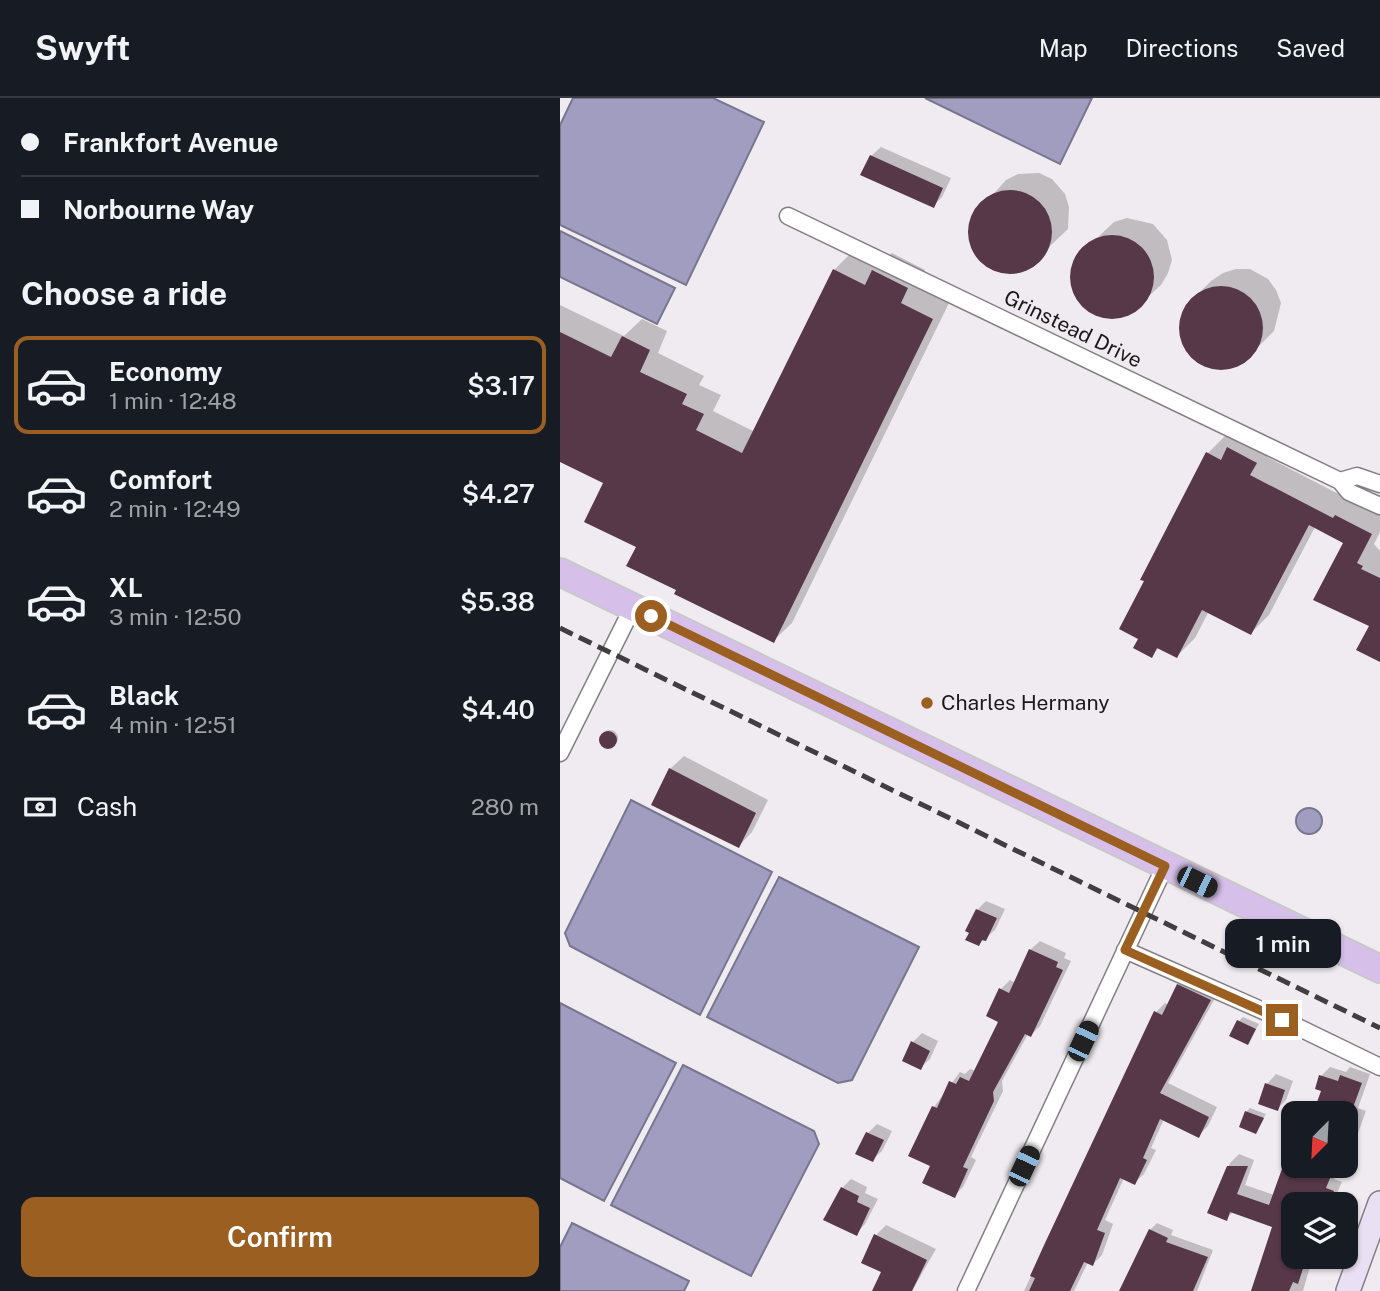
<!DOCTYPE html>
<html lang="en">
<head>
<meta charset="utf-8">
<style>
  :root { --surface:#171b24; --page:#242831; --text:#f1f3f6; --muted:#9ea1a6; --line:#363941; --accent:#9c5f22 }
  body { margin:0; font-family:"Public Sans",sans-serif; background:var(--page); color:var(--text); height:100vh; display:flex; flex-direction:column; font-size:26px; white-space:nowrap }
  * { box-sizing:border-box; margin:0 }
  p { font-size:23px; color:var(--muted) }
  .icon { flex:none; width:38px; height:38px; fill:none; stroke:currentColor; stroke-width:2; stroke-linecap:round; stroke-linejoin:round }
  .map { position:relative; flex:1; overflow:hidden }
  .side { display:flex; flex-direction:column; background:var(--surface); width:560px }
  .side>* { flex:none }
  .guide { display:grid; align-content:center; height:154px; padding:0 21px; background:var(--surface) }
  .needle { width:46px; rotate:204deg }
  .tools { position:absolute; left:721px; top:1003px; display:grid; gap:14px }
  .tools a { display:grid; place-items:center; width:77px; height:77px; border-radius:14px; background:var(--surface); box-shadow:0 2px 5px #0004; font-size:35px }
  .end { position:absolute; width:32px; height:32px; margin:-16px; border:9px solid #9c5f22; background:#fff; box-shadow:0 0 0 4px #fff }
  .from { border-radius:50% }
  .bubble { position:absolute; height:49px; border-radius:14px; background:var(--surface); box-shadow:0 2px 5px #0004; font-size:23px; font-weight:600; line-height:49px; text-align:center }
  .car { position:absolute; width:21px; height:42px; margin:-21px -10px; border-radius:9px; box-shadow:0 0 5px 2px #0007; background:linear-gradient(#222 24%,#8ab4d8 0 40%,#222 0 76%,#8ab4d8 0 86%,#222 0) }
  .guide b { display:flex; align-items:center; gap:24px; height:66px; font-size:26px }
  .guide b+b { border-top:2px solid var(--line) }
  .guide i { width:18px; height:18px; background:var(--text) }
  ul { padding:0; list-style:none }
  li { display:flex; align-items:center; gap:21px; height:98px; margin:0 14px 10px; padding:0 7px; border:4px solid transparent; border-radius:14px }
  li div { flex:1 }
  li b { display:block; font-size:26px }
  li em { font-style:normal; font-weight:600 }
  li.on { border-color:var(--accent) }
  li>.icon { width:63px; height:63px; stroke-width:1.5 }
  h2 { padding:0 21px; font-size:32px; line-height:84px }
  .pay { display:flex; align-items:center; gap:18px; height:77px; padding:0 21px; font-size:26px }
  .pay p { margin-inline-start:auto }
  .button { display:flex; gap:14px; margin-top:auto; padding:14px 21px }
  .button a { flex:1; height:80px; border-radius:14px; background:var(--accent); color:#fff; font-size:28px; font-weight:600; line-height:80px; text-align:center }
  header { display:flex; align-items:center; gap:42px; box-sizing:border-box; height:98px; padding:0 35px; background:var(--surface); border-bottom:2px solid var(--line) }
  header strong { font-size:33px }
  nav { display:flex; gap:38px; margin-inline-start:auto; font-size:24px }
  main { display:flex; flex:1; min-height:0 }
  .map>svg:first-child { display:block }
  .water { fill:#a09dc1; stroke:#78768f; stroke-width:2 }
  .shadow { fill:#0003 }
  .building { fill:#573849 }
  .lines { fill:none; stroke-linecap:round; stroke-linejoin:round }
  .minor-casing { stroke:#837f83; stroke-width:19 }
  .secondary-casing { stroke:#837f83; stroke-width:26 }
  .primary-casing { stroke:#c8c8c8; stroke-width:30 }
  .minor { stroke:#fff; stroke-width:16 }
  .secondary { stroke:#eae0f4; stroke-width:23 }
  .primary { stroke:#d6c0e9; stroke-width:26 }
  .rail { stroke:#403e40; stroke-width:5; stroke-dasharray:14 7; stroke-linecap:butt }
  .route { stroke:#9c5f22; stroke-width:9 }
  .poi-dot { fill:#9c5f22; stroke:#f0ebf0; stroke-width:2.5 }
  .labels { text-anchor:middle; stroke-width:7; stroke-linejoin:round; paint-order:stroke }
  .street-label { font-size:21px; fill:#1b1a1b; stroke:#f0ebf0 }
  .poi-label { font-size:21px; fill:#1b1a1b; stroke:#f0ebf0; text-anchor:start }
</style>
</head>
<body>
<header>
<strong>Swyft</strong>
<nav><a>Map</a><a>Directions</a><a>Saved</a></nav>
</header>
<main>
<section class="side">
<div class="guide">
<b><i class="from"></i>Frankfort Avenue</b>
<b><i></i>Norbourne Way</b>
</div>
<h2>Choose a ride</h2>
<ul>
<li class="on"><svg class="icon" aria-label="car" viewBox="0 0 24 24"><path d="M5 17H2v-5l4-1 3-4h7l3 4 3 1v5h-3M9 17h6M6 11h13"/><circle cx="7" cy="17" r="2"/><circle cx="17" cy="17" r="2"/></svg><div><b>Economy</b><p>1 min · 12:48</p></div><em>$3.17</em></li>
<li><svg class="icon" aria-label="car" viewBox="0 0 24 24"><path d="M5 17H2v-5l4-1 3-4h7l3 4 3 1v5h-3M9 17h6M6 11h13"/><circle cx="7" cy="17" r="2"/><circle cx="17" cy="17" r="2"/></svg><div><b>Comfort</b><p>2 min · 12:49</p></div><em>$4.27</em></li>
<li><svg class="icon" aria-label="car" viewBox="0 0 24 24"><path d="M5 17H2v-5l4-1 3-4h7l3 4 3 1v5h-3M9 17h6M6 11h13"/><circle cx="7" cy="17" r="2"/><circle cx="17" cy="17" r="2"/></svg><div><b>XL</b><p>3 min · 12:50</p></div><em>$5.38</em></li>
<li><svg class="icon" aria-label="car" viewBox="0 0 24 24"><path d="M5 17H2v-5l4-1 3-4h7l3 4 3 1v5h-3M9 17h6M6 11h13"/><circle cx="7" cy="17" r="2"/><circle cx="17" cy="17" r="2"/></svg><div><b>Black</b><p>4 min · 12:51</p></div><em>$4.40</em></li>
</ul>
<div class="pay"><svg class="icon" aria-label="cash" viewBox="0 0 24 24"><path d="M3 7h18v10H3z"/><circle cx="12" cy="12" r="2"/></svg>Cash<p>280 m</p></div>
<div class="button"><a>Confirm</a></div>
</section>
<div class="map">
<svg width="820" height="1193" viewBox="0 0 820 1193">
  <rect width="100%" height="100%" fill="#f0ebf0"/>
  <path class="water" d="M 13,0 L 153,0 L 204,24 L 126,187 L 0,127 L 0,27 Z
    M 365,0 L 532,0 L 500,66 Z
    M 0,133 L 115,190 L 97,226 L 0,179 Z
    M 71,702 L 212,774 L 140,917 L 10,848 L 5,835 Z
    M736 723a13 13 0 1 1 26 0a13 13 0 1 1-26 0Z
    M 219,779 L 359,849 L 292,982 L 278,985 L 147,919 Z
    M 0,905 L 116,965 L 44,1103 L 0,1080 Z
    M 123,967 L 254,1033 L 259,1046 L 191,1178 L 51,1107 Z
    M 12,1125 L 129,1183 L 124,1193 L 0,1193 L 0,1149 Z"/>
  <path class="shadow" d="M 321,49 L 391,80 L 382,99 L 373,108 L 311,58 Z
    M 479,75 L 492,81 L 505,96 L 509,109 L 508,131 L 468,169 L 441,173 L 418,157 L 412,145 L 414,118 L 446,82 L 458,76 Z
    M 567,120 L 593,126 L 607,142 L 612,162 L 608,175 L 601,187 L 570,215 L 543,218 L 525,208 L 516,198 L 512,177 L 516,160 L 554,124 Z
    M 292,154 L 319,167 L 332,155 L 365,172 L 358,187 L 390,203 L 232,525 L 213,543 L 118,491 L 78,448 L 45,384 L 0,362 L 0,207 L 64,238 L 82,221 L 107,233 L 98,255 L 144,278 L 139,287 L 161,297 L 153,313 L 195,334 L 274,172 Z
    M 676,171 L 690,171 L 708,181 L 716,192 L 721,205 L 714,233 L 685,262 L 666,270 L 652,269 L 640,264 L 625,248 L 622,221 L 632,202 L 651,183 L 663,175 Z
    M 687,332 L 714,346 L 707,359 L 792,403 L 820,413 L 820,434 L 814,446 L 820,453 L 820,562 L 785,444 L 755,429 L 709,517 L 691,535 L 649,513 L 635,540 L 617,558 L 600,549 L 591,558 L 580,540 L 586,482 L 582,481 L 648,355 L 666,337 L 677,342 Z
    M42 640a8 8 0 1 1 16 0a8 8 0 1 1-16 0Z
    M 124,658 L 208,702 L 192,734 L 179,748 L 110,671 Z
    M 426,803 L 445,811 L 435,832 L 419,846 L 417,812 Z
    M 480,843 L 506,855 L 504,860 L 511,863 L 480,928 L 471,937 L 468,936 L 442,983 L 443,993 L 411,1059 L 416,1062 L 403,1089 L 394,1098 L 372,1068 L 374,1009 L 400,974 L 405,976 L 410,971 L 416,973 L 440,923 L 441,891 L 450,882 L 456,885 L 470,852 Z
    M 627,878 L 659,893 L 608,985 L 657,1009 L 648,1028 L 638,1038 L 604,1021 L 591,1050 L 596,1052 L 584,1076 L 574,1085 L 564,1080 L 545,1122 L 553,1126 L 542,1157 L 533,1166 L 528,1164 L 514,1193 L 464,1193 L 596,914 L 605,905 L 609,907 L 618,887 Z
    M 683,919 L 699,926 L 688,945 L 679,923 Z
    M 362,935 L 378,943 L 370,961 L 360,970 L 353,944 Z
    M 770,969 L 786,974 L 790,969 L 810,976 L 798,1010 L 806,1013 L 798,1035 L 786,1051 L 786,1015 L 755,1015 L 764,992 L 761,978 Z
    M 716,976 L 733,983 L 726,1002 L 717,1011 L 707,986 Z
    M 690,1010 L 706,1016 L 696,1034 L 686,1014 Z
    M 317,1026 L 332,1033 L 322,1053 L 312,1062 L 298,1055 L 308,1035 Z
    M 679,1056 L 694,1062 L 685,1087 L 714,1097 L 723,1071 L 733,1062 L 733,1068 L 779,1068 L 774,1081 L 782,1084 L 772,1106 L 733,1106 L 733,1158 L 753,1158 L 743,1193 L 691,1193 L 714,1128 L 674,1113 L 666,1121 L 649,1114 L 670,1065 Z
    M 291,1081 L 307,1089 L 305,1095 L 318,1101 L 305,1126 L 296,1136 L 282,1090 Z
    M 597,1125 L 613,1132 L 611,1137 L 653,1152 L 637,1193 L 560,1193 L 590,1132 Z
    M 326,1127 L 376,1151 L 352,1193 L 314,1193 L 323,1174 L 316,1137 Z"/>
  <path class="building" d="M 310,57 L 383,90 L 374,110 L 300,77 Z
    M408 134a42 42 0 1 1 84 0a42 42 0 1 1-84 0Z
    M510 179a42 42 0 1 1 84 0a42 42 0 1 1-84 0Z
    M 273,171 L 305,187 L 312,172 L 348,190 L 341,205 L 373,221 L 214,545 L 114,496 L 116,492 L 66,468 L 76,449 L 24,424 L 43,385 L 0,364 L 0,234 L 51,259 L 62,238 L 90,252 L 80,274 L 127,296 L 122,306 L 144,316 L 136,332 L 182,355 Z
    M619 230a42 42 0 1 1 84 0a42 42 0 1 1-84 0Z
    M 667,349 L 697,365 L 690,377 L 773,420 L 775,417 L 812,436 L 797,465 L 803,468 L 801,471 L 820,480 L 820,564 L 796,552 L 809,528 L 753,502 L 783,445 L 749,427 L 691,537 L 642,512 L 617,560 L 597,550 L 592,560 L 573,550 L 578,541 L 559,531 L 584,483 L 580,482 L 646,354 L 661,362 Z
    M39 642a9 9 0 1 1 18 0a9 9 0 1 1-18 0Z
    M 109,670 L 196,715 L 179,750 L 91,707 Z
    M 416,811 L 437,820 L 426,843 L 422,842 L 419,848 L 405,842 L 409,835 L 405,833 Z
    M 469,851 L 498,864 L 496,869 L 503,872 L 471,939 L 465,936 L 433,994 L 434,1003 L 403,1069 L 408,1071 L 395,1100 L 362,1085 L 370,1068 L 348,1058 L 372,1008 L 377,1010 L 389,983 L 396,986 L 400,979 L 409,983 L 438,924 L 426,918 L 439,890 L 449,895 Z
    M 617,886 L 651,902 L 600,995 L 649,1019 L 639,1040 L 600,1021 L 583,1060 L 587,1062 L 575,1087 L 560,1080 L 537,1132 L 545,1135 L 533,1168 L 524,1164 L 510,1193 L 469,1193 L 475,1180 L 470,1178 L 485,1145 L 594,913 L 602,917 Z
    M 677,922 L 696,931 L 688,947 L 669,938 Z
    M 351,943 L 370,953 L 361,972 L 342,963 Z
    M 759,977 L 778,983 L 780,977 L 802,985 L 791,1015 L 753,1015 L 761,993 L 755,991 Z
    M 705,985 L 725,992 L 718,1013 L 698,1006 Z
    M 685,1013 L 704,1020 L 696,1036 L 679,1029 Z
    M 306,1034 L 324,1042 L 313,1064 L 295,1056 Z
    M 667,1068 L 688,1068 L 677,1096 L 709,1107 L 723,1068 L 775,1068 L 766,1090 L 774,1093 L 769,1106 L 733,1106 L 733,1158 L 747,1158 L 738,1186 L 733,1184 L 729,1193 L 691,1193 L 712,1129 L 670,1114 L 667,1123 L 647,1115 Z
    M 281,1089 L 299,1098 L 297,1104 L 310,1110 L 297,1138 L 263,1122 Z
    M 589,1131 L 608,1140 L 606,1144 L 648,1159 L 633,1193 L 559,1193 Z
    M 314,1136 L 367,1162 L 352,1193 L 312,1193 L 321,1174 L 301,1165 Z"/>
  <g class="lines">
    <g class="minor-casing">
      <path id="minor" d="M 228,118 L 780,383 L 789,394 L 820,408
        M 780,383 L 797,378 L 820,386
        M 0,655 L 73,509
        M 565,852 L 717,919 L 820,969
        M 406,1193 L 605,768"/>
    </g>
    <g class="secondary-casing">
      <path id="secondary" d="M 788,1193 L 820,1105"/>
    </g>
    <g class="primary-casing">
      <path id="primary" d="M 0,474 L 820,871"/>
    </g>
    <use href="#minor" class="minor"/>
    <use href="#secondary" class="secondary"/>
    <use href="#primary" class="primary"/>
    <path class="rail" d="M 0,530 L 820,930"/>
  </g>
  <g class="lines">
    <path class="route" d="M 91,518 L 605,768 L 565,852 L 722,922"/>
  </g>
  <circle class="poi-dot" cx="367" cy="605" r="7"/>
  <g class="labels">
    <g class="street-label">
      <text transform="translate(513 231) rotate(26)" y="7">Grinstead Drive</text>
    </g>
    <g class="poi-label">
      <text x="381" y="612">Charles Hermany</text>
    </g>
  </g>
</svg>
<div class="tools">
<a><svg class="needle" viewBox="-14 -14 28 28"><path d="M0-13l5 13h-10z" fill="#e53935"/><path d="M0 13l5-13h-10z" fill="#9ea1a6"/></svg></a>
<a><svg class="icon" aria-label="layers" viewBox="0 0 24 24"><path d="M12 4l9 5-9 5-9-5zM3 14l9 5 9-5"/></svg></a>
</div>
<i class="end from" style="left:91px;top:518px"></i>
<i class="end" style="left:722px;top:922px"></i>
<div class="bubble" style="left:665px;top:821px;width:116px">1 min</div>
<i class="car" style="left:637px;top:784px;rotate:116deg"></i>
<i class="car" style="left:523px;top:943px;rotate:25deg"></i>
<i class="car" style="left:464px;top:1068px;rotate:25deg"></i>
</div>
</main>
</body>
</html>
